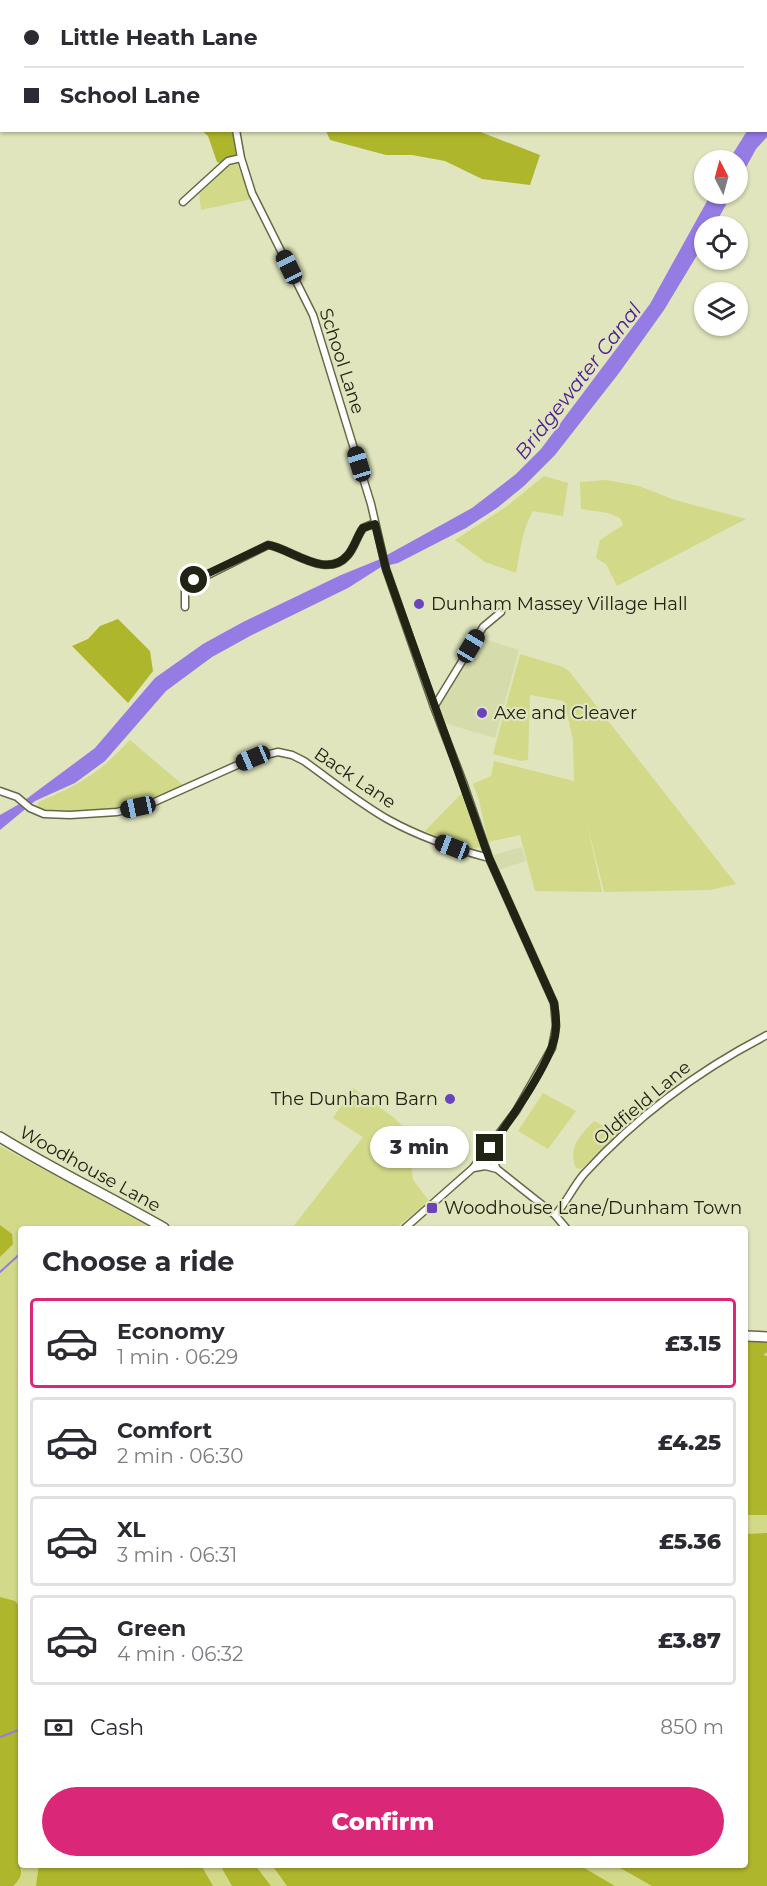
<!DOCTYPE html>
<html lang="en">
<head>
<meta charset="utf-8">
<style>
  :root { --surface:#fff; --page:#f7f7f7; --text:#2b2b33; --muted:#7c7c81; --line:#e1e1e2; --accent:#db2777 }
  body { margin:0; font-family:Montserrat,sans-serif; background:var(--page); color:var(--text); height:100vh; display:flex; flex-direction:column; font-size:22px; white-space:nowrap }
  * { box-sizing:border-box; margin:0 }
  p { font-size:20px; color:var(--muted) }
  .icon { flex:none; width:33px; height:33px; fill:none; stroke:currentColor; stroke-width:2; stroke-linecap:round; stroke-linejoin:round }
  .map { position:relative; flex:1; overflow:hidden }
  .side { position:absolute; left:18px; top:1226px; width:730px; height:642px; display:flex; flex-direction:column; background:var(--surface); border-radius:6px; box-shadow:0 2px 4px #0004 }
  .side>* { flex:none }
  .top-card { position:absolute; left:0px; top:0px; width:768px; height:132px; box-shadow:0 2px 4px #0004; display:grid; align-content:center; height:132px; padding:0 24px; background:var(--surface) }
  .needle { width:39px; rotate:354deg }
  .tools { position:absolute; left:694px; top:150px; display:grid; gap:12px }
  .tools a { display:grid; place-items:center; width:54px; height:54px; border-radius:50%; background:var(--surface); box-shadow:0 2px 4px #0004; font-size:30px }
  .end { position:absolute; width:27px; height:27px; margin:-14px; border:8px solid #212314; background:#fff; box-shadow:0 0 0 3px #fff }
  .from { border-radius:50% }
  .bubble { position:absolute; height:42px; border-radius:21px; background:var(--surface); box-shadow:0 2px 4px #0004; font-size:20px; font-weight:800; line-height:42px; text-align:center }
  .car { position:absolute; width:18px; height:36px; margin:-18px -9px; border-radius:8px; box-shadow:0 0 4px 2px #0007; background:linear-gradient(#222 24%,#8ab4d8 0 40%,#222 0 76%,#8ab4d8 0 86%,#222 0) }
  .top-card b { display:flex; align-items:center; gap:21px; height:57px; font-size:22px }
  .top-card b+b { border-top:2px solid var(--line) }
  .top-card i { width:15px; height:15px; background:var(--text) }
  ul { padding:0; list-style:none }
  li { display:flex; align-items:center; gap:18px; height:90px; margin:0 12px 9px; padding:0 12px; border:3px solid var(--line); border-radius:6px }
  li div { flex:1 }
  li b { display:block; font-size:22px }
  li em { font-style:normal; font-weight:800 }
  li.active { border-color:var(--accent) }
  li>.icon { width:54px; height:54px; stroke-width:1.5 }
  h2 { padding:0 24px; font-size:27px; line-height:72px }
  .pay { display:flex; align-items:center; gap:15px; height:66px; padding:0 24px; font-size:22px }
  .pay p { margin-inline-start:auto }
  .button { display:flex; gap:12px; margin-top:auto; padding:12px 24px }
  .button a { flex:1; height:69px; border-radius:36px; background:var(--accent); color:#fff; font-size:24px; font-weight:800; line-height:69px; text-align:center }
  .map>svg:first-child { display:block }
  .built { fill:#d6dbab }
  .green { fill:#d2d989 }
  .forest { fill:#aeb62b }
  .water { fill:#957be4 }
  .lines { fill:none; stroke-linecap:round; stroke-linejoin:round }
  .stream { stroke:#957be4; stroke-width:2 }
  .street-casing { stroke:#656945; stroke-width:9 }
  .secondary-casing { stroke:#656945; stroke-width:12 }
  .street { stroke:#fff; stroke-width:6 }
  .secondary { stroke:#fff; stroke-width:9 }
  .route { stroke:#212314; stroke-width:8 }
  .poi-dot { fill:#6a44bd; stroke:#e0e5bd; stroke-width:2 }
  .labels { text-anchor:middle; stroke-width:4.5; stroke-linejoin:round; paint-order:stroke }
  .street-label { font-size:18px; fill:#212314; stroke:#e0e5bd }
  .poi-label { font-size:18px; fill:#212314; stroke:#e0e5bd; text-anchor:start }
  .water-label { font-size:20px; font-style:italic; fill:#4b1a96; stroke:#e0e5bd }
</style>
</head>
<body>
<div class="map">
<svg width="767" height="1886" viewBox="0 0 767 1886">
  <rect width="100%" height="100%" fill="#e0e5bd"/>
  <path class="built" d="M 478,637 L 519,650 L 495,738 L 444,723 L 437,706 Z
    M 522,847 L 526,861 L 496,871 L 490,856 Z"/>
  <path class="green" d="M 237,164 L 252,199 L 201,210 L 199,194 L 229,166 Z
    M 544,476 L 568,483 L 563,516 L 533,511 C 522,529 520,553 516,573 L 485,562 L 455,540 L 506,507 Z
    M 606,480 L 639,486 L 675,500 L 746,519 L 617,586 L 606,564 L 596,558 L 600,540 L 623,525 L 620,518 L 608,513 L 581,509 L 580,482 Z
    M 520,654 L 563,667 L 569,671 L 736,884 L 710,890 L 604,892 L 586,819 L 602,892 L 535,891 L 520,835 L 488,842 L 479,800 L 473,784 L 491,776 L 494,761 L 574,781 L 573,740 L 564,701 L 530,695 L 528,760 L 521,761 L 493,754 Z
    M 130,740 L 183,785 C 140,806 85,820 38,809 L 38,803 L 43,800 C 83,783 101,771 130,740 Z
    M 463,792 L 481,847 C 463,853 442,838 425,831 Z
    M 353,1088 L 393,1117 L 407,1130 L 413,1180 L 429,1201 L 396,1228 L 292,1228 L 363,1137 L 333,1118 Z
    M 543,1093 L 576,1111 L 548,1149 L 518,1131 Z
    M 594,1121 L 619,1134 L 581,1169 L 576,1168 C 567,1148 581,1134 594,1121 Z
    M 0,1146 L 152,1228 L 21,1228 L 21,1864 L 746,1864 L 746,1341 L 767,1342 L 767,1886 L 0,1886 Z"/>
  <path class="forest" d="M 202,131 L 232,131 L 236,156 L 227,157 L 220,163 L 217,162 L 208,136 Z
    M 326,131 L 478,131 L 540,155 L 530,185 L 482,179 L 445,161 L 412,155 L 386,155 L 330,140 Z
    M 118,619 L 150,651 L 153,671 L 128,703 L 72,646 L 88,639 L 100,626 Z
    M 0,1225 L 12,1234 L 13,1244 L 0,1257 Z
    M 746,1341 L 767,1342 L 767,1352 L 763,1355 L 767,1356 L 767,1515 L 746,1515 Z
    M 767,1533 L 767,1886 L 652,1886 L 615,1865 L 746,1864 L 746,1534 Z
    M 0,1597 L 15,1601 L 21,1608 L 19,1863 C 23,1873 21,1879 13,1886 L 0,1886 Z
    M 39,1864 L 201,1865 L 213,1886 L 36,1886 Z
    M 220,1865 L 255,1865 L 271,1886 L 232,1886 Z
    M 272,1865 L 579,1865 L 615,1886 L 287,1886 Z"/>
  <path class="water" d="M 767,113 L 767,137 L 756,149 L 738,182 L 738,160 L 729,160 L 747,131 L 766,130 Z
    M 711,194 L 732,194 L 714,226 L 705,226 L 705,242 L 664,310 L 619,373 L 555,455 L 524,486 L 497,508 L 466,528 L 398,563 L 381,567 L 348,588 L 250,636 L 212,657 L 166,691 L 105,761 L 75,783 L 35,801 L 0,830 L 0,815 L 21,803 L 95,748 L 155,678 L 203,644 L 243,622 L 341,575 L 378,560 L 472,508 L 516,474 L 541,449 L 650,304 Z"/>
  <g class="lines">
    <path class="stream" d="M 0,1272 L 21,1253
      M 0,1737 L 21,1729"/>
    <g class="street-casing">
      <path id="street" d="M 237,2 L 237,0
        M 236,130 L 241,158 L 252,193 L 313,315 L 371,504 L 386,569 L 434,707 L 463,782 L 489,858 L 554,1003 L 556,1026 L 552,1048 L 516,1111 L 473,1168 L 405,1228
        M 183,202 L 228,161 L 241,158
        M 185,607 L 185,589 L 188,585 L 268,545 C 290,548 326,580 347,556 C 354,549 357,536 363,528 L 375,523
        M 434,707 L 483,627 L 501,612
        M 0,791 L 17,797 L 30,808 L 44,814 L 70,815 L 117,812 L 150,804 L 253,758 L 278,752 L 292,755 L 304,761 C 332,781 359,803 389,820 C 420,837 455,849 489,858
        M 490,1148 L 492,1159 L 497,1169
        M 474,1168 L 485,1166 L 497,1169 L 555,1215 L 566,1228
        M 555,1215 C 566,1203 573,1187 584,1174 C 636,1117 699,1070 767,1035"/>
    </g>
    <g class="secondary-casing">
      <path id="secondary" d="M 0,1137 C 54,1170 110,1197 164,1228
        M 746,1336 L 767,1337"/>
    </g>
    <use href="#street" class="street"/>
    <use href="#secondary" class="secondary"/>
  </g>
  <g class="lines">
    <path class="route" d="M 194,580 L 268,545 C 290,548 326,580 347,556 C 354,549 357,536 363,528 L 375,524 L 386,569 L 489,858 L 554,1003 C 556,1014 557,1024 555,1036 C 549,1066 509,1121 490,1148"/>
  </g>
  <g class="poi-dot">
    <circle cx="419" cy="604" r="6"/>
    <circle cx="482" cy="713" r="6"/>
    <circle cx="450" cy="1099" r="6"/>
    <rect x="426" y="1202" width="12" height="12" rx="3"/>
  </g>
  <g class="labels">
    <g class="street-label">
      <text transform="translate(342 361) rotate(72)" y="6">School Lane</text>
      <text transform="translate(355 778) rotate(34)" y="6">Back Lane</text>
      <text transform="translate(642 1103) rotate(-40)" y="6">Oldfield Lane</text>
      <text transform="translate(90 1169) rotate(29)" y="6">Woodhouse Lane</text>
    </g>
    <g class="poi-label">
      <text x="431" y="610">Dunham Massey Village Hall</text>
      <text x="494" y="719">Axe and Cleaver</text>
      <text x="438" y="1105" text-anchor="end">The Dunham Barn</text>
      <text x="444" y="1214">Woodhouse Lane/Dunham Town</text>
    </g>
    <g class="water-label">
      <text transform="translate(578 381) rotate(-52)" y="7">Bridgewater Canal</text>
    </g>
  </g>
</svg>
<div class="tools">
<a><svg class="needle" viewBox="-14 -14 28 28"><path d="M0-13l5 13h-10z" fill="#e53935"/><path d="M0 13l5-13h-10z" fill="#7c7c81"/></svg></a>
<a><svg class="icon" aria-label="locate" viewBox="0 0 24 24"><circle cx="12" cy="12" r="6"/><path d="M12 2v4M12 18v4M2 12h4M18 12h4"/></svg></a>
<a><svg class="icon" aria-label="layers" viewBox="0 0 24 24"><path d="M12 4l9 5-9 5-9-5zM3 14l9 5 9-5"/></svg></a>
</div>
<i class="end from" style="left:194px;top:580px"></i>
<i class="end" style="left:490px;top:1148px"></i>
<div class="bubble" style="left:370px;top:1126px;width:99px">3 min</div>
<i class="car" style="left:289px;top:267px;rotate:334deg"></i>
<i class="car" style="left:359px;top:464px;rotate:343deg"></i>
<i class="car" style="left:471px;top:646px;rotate:31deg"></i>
<i class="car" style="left:253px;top:758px;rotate:247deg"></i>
<i class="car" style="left:138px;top:807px;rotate:258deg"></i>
<i class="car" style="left:452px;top:847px;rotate:291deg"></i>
<div class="top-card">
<b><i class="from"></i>Little Heath Lane</b>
<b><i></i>School Lane</b>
</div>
<section class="side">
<h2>Choose a ride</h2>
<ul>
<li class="active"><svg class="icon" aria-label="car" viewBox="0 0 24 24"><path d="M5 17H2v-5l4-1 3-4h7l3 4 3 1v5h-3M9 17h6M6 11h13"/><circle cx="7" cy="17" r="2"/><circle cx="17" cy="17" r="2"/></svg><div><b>Economy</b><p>1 min · 06:29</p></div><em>£3.15</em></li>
<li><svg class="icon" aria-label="car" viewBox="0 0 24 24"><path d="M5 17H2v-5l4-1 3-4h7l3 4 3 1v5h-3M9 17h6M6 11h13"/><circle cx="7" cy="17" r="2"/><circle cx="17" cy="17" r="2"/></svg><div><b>Comfort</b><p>2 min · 06:30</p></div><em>£4.25</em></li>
<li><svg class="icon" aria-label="car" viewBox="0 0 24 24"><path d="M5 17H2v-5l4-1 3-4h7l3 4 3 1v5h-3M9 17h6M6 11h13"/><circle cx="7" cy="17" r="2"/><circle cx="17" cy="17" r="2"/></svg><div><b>XL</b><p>3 min · 06:31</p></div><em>£5.36</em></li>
<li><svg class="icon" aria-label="car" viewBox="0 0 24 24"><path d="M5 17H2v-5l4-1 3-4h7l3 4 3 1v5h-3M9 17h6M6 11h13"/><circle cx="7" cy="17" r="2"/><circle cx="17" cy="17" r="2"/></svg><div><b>Green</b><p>4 min · 06:32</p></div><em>£3.87</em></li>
</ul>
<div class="pay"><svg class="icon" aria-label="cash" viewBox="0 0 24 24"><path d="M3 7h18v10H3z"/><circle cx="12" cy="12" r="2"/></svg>Cash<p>850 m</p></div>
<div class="button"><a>Confirm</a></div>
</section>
</div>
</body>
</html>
